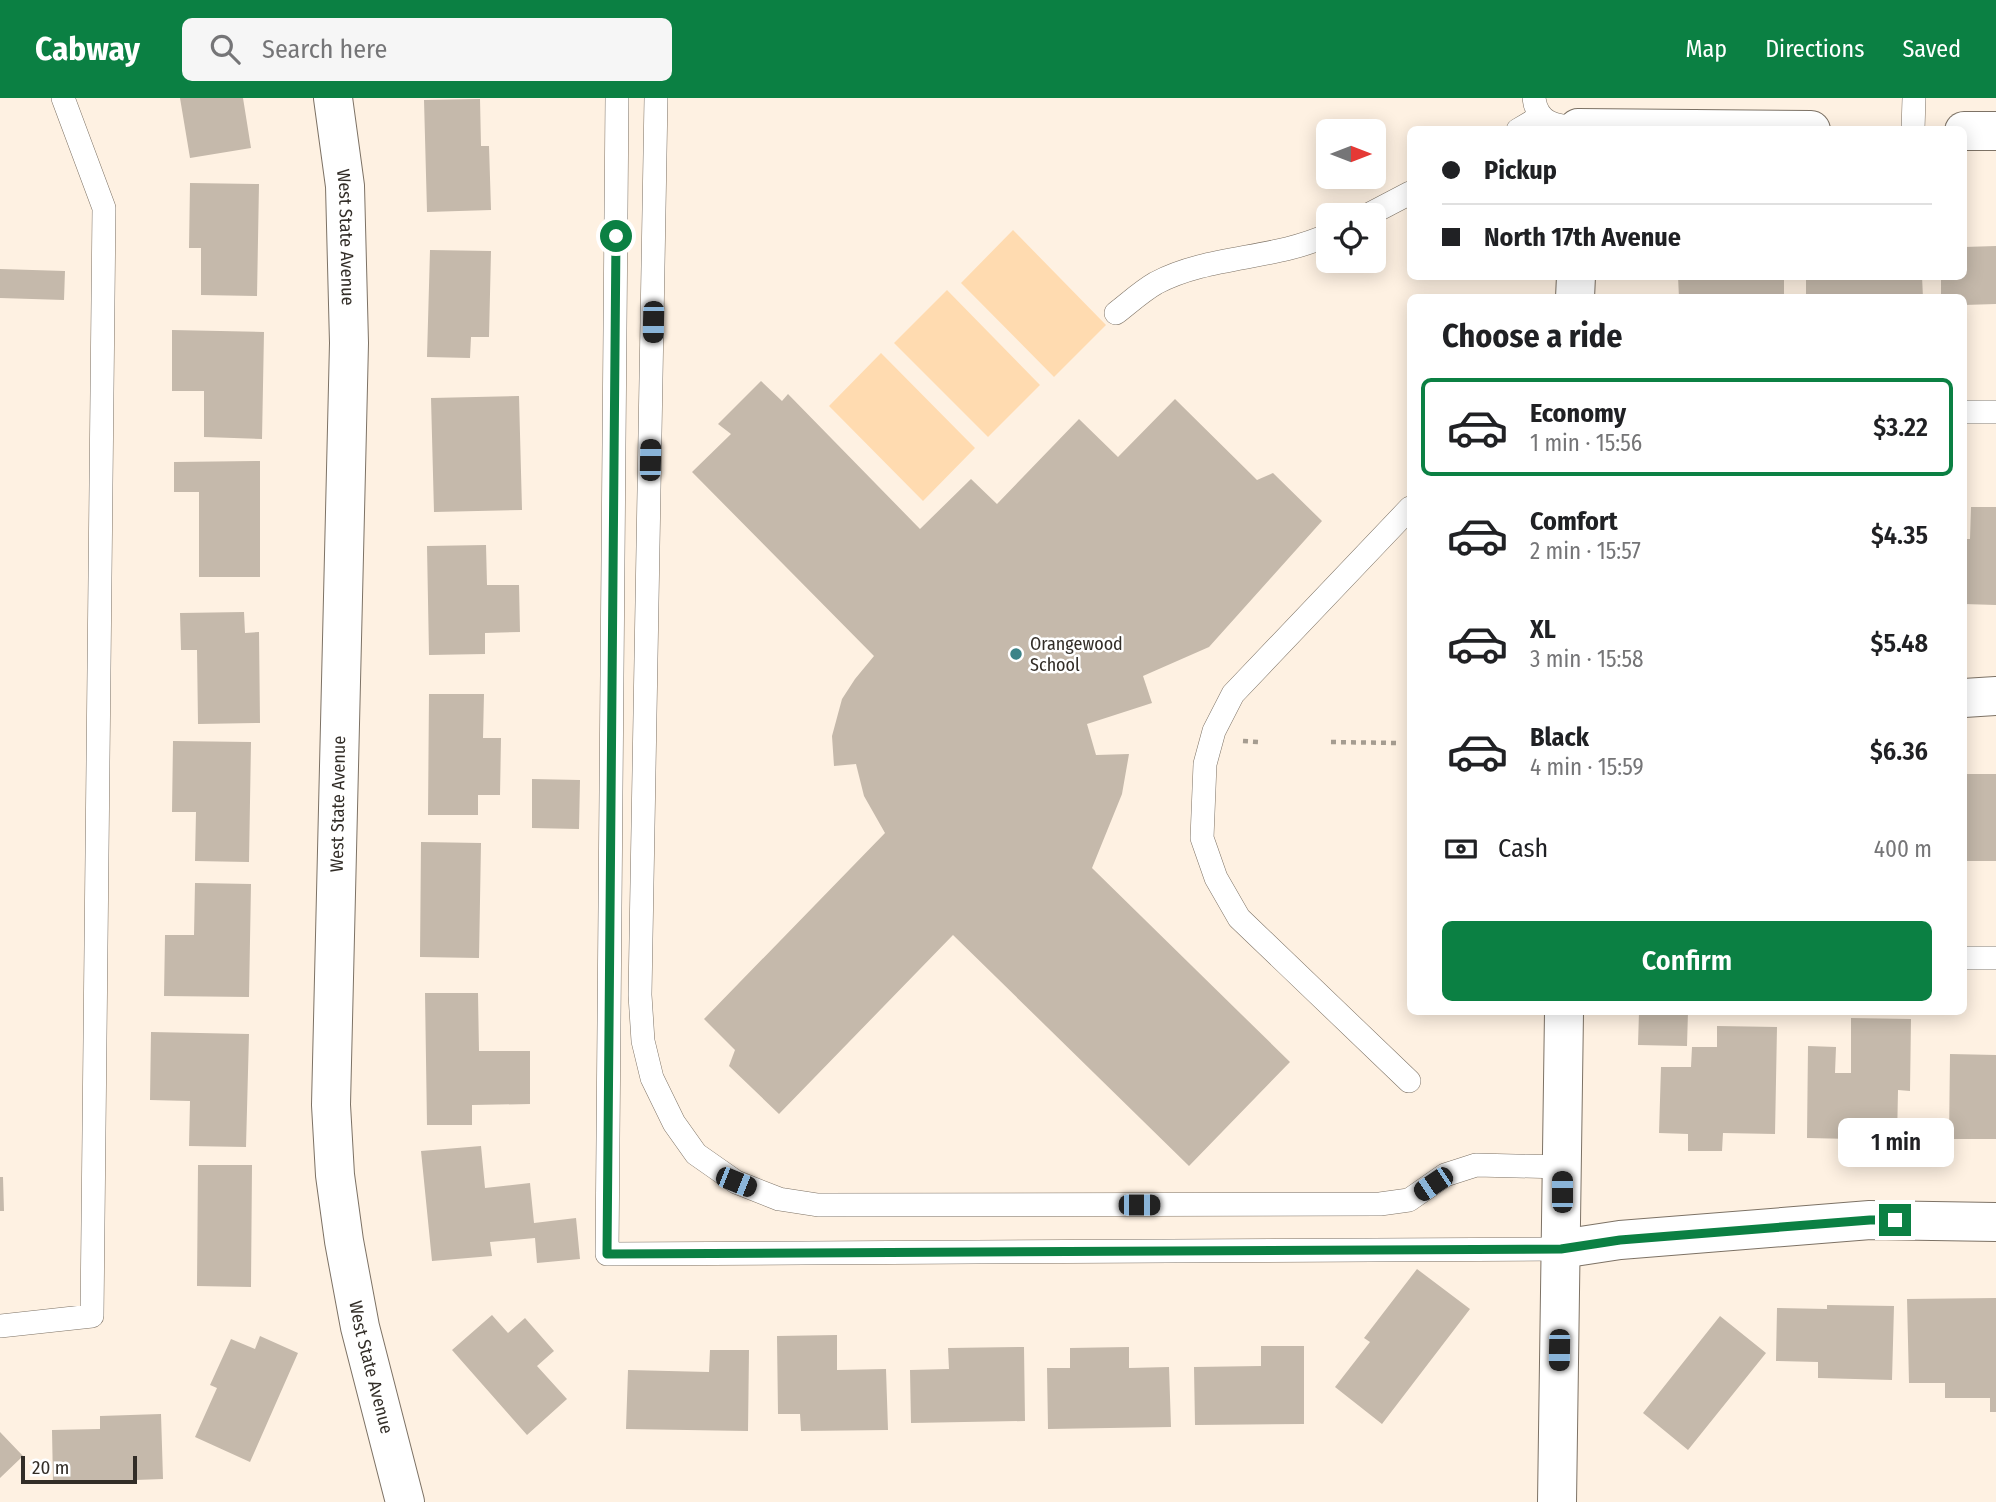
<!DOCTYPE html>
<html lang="en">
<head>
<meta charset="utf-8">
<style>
  :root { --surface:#fff; --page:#f6f6f6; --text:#202124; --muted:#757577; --line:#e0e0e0; --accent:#0b8043 }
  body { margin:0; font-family:"Fira Sans Condensed",sans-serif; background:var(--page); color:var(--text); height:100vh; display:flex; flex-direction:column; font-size:26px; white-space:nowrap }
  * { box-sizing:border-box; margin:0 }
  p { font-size:23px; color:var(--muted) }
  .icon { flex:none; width:38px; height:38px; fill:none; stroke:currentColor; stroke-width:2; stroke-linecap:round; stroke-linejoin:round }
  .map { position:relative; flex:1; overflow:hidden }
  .drawer { position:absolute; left:1407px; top:196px; width:560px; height:721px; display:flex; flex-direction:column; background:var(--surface); border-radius:10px; box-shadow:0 4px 18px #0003 }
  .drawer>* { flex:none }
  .top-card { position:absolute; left:1407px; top:28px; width:560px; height:154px; border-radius:10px; box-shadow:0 4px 18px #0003; display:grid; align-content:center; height:154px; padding:0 35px; background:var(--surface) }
  .needle { width:46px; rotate:90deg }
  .tools { position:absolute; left:1316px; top:21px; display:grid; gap:14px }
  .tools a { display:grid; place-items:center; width:70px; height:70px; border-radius:10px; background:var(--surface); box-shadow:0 4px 18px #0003; font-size:35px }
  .scale { position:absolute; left:21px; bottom:18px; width:116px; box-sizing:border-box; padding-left:7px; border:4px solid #322d27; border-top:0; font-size:19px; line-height:24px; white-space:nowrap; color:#322d27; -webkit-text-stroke:5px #fff; paint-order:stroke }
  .end { position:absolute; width:32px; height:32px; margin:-16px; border:9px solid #0b8043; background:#fff; box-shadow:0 0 0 4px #fff }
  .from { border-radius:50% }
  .bubble { position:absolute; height:49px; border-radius:10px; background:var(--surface); box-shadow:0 4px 18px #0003; font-size:23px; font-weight:600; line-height:49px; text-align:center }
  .car { position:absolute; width:21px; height:42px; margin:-21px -10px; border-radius:9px; box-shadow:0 0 5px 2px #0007; background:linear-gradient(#222 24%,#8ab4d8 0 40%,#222 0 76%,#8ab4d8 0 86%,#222 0) }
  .top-card b { display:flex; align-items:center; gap:24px; height:66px; font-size:26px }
  .top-card b+b { border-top:2px solid var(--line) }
  .top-card i { width:18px; height:18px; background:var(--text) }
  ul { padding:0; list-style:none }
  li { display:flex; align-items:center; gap:21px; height:98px; margin:0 14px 10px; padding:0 21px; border:4px solid transparent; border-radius:10px }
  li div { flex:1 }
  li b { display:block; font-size:26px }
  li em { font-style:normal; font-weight:600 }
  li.on { border-color:var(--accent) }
  li>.icon { width:63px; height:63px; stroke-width:1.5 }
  h2 { padding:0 35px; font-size:32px; line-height:84px }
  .pay { display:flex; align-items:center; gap:18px; height:77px; padding:0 35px; font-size:26px }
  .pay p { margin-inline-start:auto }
  .primary-button { display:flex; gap:14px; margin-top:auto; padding:14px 35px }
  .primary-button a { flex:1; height:80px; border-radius:10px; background:var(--accent); color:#fff; font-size:28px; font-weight:600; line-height:80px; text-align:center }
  header { display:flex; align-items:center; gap:42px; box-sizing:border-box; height:98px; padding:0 35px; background:var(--accent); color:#fff }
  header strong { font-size:33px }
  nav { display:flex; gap:38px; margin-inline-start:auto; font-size:24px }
  .search { width:490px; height:63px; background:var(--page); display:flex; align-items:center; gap:18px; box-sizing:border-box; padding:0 24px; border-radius:10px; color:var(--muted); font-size:26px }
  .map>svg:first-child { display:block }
  .green { fill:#ffdbb0 }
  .building { fill:#c5b9ab }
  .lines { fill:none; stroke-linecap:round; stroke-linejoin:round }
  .lane-casing { stroke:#7d7265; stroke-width:24 }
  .street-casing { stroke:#7d7265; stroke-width:40 }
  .path { stroke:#a59c90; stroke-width:4.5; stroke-dasharray:5 5; stroke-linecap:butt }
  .lane { stroke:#fff; stroke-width:23 }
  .street { stroke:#fff; stroke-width:38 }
  .route { stroke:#0b8043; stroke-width:9 }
  .poi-dot { fill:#3b8388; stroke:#fff; stroke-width:2.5 }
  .labels { text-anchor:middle; stroke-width:5; stroke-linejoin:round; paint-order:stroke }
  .street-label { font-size:18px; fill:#322d27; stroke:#fff }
  .poi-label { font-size:18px; fill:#322d27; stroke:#fff; text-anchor:start }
</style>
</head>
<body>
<header>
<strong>Cabway</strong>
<div class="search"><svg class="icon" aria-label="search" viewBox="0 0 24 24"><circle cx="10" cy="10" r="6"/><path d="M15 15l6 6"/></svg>Search here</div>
<nav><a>Map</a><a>Directions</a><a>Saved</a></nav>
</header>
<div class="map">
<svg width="1996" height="1404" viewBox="0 0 1996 1404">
  <rect width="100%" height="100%" fill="#fef1e2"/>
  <path class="green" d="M 1013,132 L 1106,227 L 1054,279 L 961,185 Z
    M 947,192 L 1040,287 L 988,339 L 894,245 Z
    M 881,255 L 975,350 L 923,403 L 829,308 Z"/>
  <path class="building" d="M 180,0 L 243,0 L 251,50 L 190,60 Z
    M 480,1 L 481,48 L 489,48 L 491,112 L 427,114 L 424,2 Z
    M 190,85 L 259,86 L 257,198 L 201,197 L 201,150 L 189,150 Z
    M 1996,148 L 1996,206 L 1964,207 L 1964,200 L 1941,200 L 1941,178 L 1964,178 L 1964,149 Z
    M 430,152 L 491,153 L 489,239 L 471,239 L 470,260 L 427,259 Z
    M 0,171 L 65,173 L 64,202 L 0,200 Z
    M 1678,178 L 1784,178 L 1784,200 L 1679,200 Z
    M 1806,178 L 1922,178 L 1923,200 L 1806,200 Z
    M 172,232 L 264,234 L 262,341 L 204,339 L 204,293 L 172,293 Z
    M 761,283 L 782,303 L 788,296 L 920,431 L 971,381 L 997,406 L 1079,321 L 1118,359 L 1175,301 L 1257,382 L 1273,375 L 1322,423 L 1209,549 L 1143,578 L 1152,605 L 1087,626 L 1096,657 L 1129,656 L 1122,696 L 1092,770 L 1290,964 L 1189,1068 L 953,837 L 779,1016 L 729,968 L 735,952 L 704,921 L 885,735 L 864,698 L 856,666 L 834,668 L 832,638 L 842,601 L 855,581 L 874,558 L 692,374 L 731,336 L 718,326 Z
    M 519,298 L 522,412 L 434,414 L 431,300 Z
    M 260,363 L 260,479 L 199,479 L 199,394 L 174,394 L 174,364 Z
    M 1971,409 L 1996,409 L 1996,507 L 1964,506 L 1964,441 L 1970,441 Z
    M 486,447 L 487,487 L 519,487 L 520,534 L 485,535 L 485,556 L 429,557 L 427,448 Z
    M 244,514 L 245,535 L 259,534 L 260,625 L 198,626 L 197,552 L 181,552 L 180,515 Z
    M 429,596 L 484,596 L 483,640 L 501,640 L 500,697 L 478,697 L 478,717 L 428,717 Z
    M 173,643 L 251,644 L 249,764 L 195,763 L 196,714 L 172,714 Z
    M 1964,676 L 1996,676 L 1996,763 L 1964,763 Z
    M 532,681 L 580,682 L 579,731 L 532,730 Z
    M 421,744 L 481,745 L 479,860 L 420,859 Z
    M 195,785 L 251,786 L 249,899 L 164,898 L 165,837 L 194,837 Z
    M 425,895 L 478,895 L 479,953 L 530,953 L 530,1006 L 472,1007 L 472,1027 L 427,1027 Z
    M 1639,914 L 1688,914 L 1687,948 L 1638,947 Z
    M 1851,920 L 1911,921 L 1910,993 L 1898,992 L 1897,1042 L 1807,1040 L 1808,948 L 1836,949 L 1835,975 L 1851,975 Z
    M 1717,928 L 1777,929 L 1775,1036 L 1723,1035 L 1722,1053 L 1688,1053 L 1688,1036 L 1659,1035 L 1661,969 L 1691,969 L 1692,949 L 1717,949 Z
    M 151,934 L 249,936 L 246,1049 L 189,1048 L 190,1003 L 150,1002 Z
    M 1950,956 L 1996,957 L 1996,1041 L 1949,1041 Z
    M 481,1048 L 485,1090 L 530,1085 L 534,1125 L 576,1120 L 580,1161 L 537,1165 L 535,1140 L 490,1144 L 492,1158 L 432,1163 L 421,1053 Z
    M 198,1067 L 252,1067 L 251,1189 L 197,1188 Z
    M 0,1079 L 3,1079 L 4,1113 L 0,1113 Z
    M 1417,1171 L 1470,1211 L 1382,1326 L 1335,1289 L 1370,1244 L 1364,1240 Z
    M 1996,1200 L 1996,1314 L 1990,1314 L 1990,1300 L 1945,1300 L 1945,1285 L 1909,1285 L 1907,1201 Z
    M 1827,1207 L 1894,1208 L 1892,1282 L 1818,1280 L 1818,1264 L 1776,1263 L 1777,1210 L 1827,1211 Z
    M 492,1217 L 508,1235 L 525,1220 L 554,1253 L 537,1268 L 567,1301 L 527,1337 L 452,1252 Z
    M 1720,1218 L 1766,1255 L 1688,1352 L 1643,1315 Z
    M 837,1237 L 837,1272 L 886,1271 L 888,1332 L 801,1333 L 800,1316 L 778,1316 L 777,1238 Z
    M 260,1238 L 298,1255 L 250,1364 L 195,1339 L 217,1290 L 210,1287 L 231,1241 L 255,1251 Z
    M 1261,1248 L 1304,1248 L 1304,1326 L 1195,1327 L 1194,1269 L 1261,1268 Z
    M 1024,1249 L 1025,1323 L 911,1325 L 910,1272 L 949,1271 L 948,1250 Z
    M 1129,1249 L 1129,1270 L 1169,1269 L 1171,1329 L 1048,1331 L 1047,1270 L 1070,1270 L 1070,1250 Z
    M 710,1252 L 749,1252 L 748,1333 L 626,1331 L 628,1272 L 709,1274 Z
    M 161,1316 L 163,1381 L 53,1385 L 52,1332 L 100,1331 L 100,1318 Z
    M 0,1334 L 23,1358 L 0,1380 Z"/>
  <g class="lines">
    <g class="lane-casing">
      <path id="lane" d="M 617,0 L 607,1156 L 1561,1151
        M 656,0 L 640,897 L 643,943 L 652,980 L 674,1025 L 696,1056 L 736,1084 L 779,1101 L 818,1107 L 1380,1106 L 1409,1102 L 1445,1077 L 1476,1067 L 1562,1069
        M 1534,0 C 1537,26 1556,28 1578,30
        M 1518,32 L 1540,19
        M 1913,32 L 1914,0
        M 1368,117 L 1410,95
        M 1116,215 C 1129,205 1142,193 1156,185 C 1209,157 1274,162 1328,137
        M 1964,314 L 1996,314
        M 1964,860 L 1996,860
        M 1409,983 L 1239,820 L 1216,780 L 1202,740 L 1205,666 L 1214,633 L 1233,596 L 1410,410
        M 0,1228 L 92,1218 L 104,110 L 63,0"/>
    </g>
    <g class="street-casing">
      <g id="street">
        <path id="s1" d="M 333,0 L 345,88 L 349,245 L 331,1007 L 335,1077 L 344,1143 L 360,1229 L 405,1404"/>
        <path d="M 1578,30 L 1811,32"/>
        <path d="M 1964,33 L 1996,33"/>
        <path d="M 1575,200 L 1576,178"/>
        <path d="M 1964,600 L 1996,598"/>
        <path d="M 1561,1151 L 1620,1142 L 1870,1122 L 1996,1124"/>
        <path d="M 1557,1404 L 1564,914"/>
      </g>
    </g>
    <path class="path" d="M 1243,643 L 1258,644
      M 1331,644 L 1397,645"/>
    <use href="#lane" class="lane"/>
    <use href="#street" class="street"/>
  </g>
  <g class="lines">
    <path class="route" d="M 616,138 L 607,1156 L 1561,1151 L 1620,1142 L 1870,1122 L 1895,1122"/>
  </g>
  <circle class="poi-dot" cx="1016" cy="556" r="7"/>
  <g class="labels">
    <g class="street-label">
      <text dy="6" stroke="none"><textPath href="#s1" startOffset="140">West State Avenue</textPath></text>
      <text transform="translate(338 706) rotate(-89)" y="6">West State Avenue</text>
      <text dy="6" stroke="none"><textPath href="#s1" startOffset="1274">West State Avenue</textPath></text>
    </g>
    <g class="poi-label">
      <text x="1030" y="552">Orangewood<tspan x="1030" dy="21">School</tspan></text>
    </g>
  </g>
</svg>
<div class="tools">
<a><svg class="needle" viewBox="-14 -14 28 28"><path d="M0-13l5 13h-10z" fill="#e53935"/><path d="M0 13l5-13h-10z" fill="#757577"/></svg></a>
<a><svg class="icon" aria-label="locate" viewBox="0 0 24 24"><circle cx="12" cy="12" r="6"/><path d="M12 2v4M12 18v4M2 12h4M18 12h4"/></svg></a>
</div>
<div class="scale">20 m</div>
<i class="end from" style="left:616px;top:138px"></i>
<i class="end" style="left:1895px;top:1122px"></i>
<div class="bubble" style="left:1838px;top:1020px;width:116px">1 min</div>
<i class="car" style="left:653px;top:224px;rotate:181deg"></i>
<i class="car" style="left:650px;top:362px;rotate:1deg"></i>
<i class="car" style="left:736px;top:1084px;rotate:112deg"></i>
<i class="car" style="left:1433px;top:1086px;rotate:236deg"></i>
<i class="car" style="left:1562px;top:1094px;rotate:0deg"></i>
<i class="car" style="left:1139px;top:1107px;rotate:90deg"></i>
<i class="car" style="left:1559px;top:1252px;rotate:181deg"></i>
<div class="top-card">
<b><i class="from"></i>Pickup</b>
<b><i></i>North 17th Avenue</b>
</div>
<section class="drawer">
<h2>Choose a ride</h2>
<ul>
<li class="on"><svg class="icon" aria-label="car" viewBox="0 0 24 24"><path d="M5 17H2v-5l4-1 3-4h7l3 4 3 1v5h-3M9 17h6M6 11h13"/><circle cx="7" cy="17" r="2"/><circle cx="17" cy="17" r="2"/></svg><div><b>Economy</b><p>1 min · 15:56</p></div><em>$3.22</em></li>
<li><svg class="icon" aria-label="car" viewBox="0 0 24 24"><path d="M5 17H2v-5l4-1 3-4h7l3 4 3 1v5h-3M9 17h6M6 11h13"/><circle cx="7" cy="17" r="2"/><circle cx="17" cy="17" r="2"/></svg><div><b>Comfort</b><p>2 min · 15:57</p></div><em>$4.35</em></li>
<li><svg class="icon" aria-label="car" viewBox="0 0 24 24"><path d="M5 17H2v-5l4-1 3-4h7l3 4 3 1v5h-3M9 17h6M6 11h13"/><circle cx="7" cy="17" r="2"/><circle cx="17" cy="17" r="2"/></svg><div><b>XL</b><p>3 min · 15:58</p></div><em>$5.48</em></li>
<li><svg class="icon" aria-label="car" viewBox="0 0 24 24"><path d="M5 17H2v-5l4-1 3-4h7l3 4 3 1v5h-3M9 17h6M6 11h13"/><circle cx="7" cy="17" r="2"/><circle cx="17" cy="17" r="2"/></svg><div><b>Black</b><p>4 min · 15:59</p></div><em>$6.36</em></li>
</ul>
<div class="pay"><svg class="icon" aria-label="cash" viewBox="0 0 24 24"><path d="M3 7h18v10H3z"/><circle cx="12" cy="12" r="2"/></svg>Cash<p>400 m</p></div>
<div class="primary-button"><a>Confirm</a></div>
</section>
</div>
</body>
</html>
